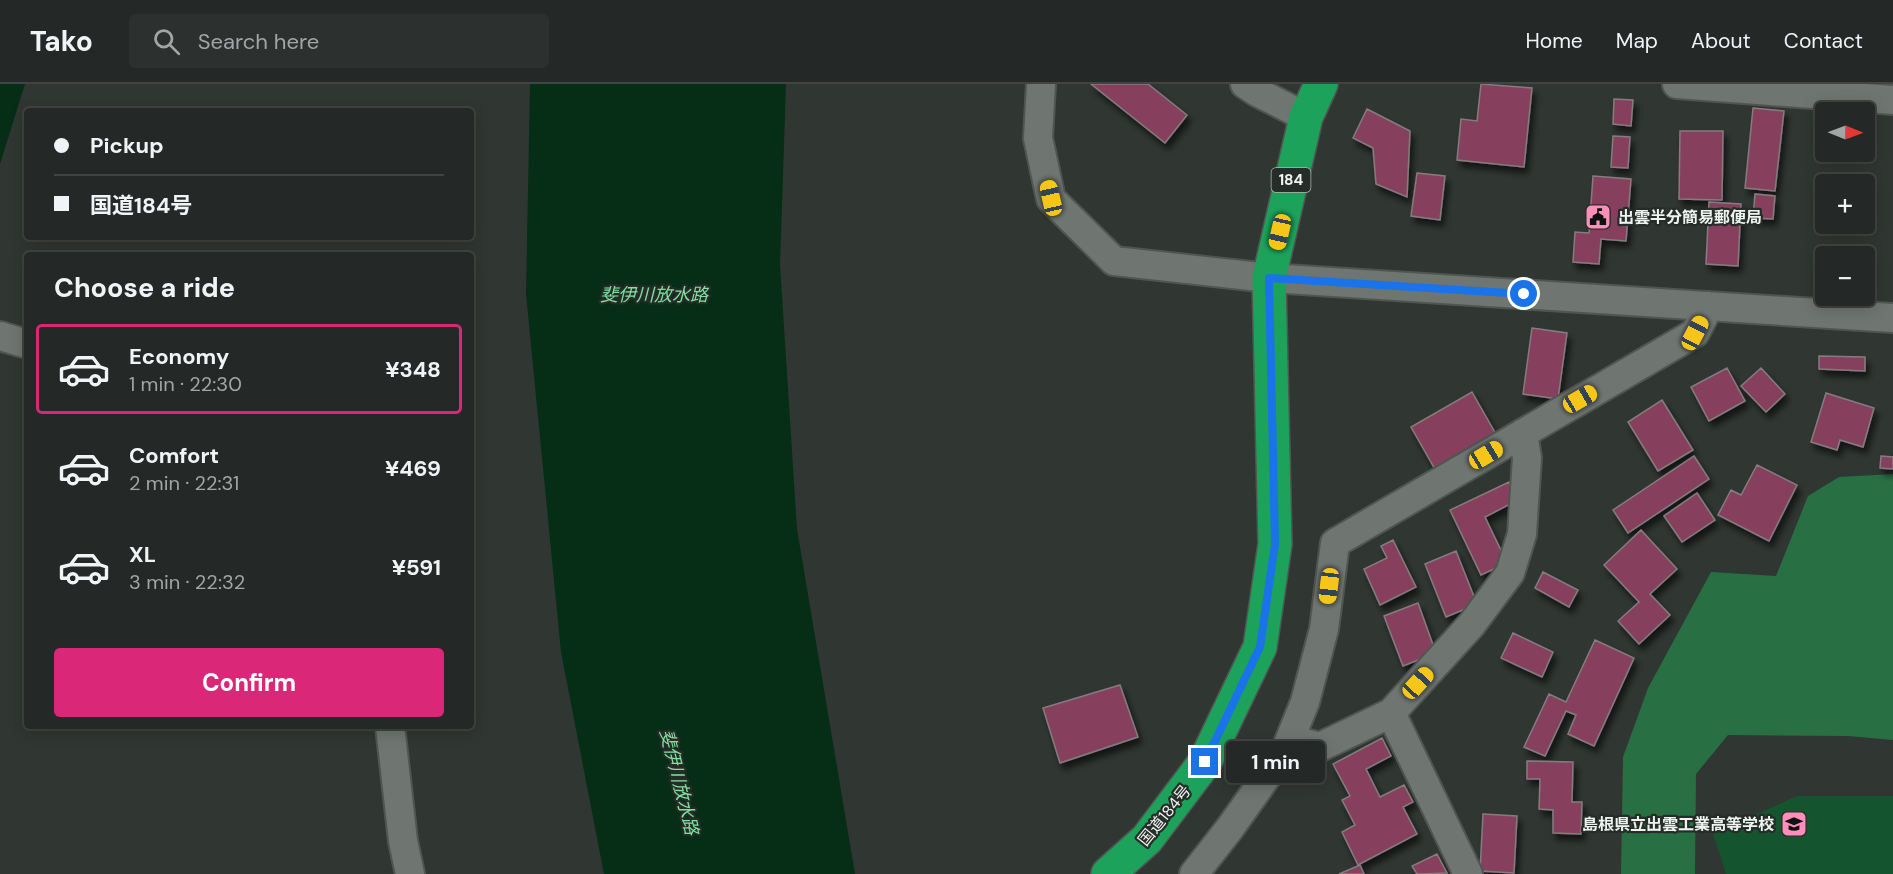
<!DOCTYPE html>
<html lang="en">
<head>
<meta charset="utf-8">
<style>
  :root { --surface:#242826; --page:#2c302e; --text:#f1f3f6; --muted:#a3a6a7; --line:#414443; --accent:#db2777 }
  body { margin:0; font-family:"DM Sans","Noto Sans JP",sans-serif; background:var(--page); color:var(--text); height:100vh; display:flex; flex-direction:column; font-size:22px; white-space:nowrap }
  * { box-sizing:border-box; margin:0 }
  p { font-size:20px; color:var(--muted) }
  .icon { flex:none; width:33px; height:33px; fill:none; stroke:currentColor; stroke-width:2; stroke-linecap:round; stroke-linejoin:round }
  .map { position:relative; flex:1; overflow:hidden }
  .details { position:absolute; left:24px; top:168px; width:450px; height:477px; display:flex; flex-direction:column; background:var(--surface); border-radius:6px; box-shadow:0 3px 15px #0003,0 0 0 2px var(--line) }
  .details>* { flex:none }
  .banner { position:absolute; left:24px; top:24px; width:450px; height:132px; border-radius:6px; box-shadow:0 3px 15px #0003,0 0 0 2px var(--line); display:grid; align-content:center; height:132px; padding:0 30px; background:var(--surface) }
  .needle { width:39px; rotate:91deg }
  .tools { position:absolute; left:1815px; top:18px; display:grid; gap:12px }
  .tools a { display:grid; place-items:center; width:60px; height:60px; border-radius:6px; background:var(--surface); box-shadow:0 3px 15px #0003,0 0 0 2px var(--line); font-size:30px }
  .end { position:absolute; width:27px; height:27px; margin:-14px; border:8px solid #1a73e8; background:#fff; box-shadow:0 0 0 3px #fff }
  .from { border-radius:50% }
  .bubble { position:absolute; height:42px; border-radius:6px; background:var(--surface); box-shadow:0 3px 15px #0003,0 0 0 2px var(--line); font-size:20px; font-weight:700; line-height:42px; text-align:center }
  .car { position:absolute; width:18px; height:36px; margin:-18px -9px; border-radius:8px; box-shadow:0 0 4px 2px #0007; background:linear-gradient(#f5c518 24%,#345 0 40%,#f5c518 0 76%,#345 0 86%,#f5c518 0) }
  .banner b { display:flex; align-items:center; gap:21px; height:57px; font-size:22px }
  .banner b+b { border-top:2px solid var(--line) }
  .banner i { width:15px; height:15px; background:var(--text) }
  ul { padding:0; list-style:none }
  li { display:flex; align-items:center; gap:18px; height:90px; margin:0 12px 9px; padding:0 18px; border:3px solid transparent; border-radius:6px }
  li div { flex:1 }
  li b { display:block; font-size:22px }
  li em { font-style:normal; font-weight:700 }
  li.current { border-color:var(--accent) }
  li>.icon { width:54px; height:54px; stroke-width:1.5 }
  h2 { padding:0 30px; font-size:27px; line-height:72px }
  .primary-button { display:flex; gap:12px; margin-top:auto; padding:12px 30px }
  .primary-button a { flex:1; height:69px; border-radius:6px; background:var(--accent); color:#fff; font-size:24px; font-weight:700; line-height:69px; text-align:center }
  header { display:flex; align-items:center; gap:36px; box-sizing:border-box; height:84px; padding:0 30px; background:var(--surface); border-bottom:2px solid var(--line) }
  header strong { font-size:28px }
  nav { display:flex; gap:33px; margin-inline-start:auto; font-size:21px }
  .search { width:420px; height:54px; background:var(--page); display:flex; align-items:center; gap:15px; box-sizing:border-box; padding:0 21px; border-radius:6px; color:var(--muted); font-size:22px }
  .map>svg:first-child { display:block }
  .green { fill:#14542f }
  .forest { fill:#286f43 }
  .water { fill:#062d16 }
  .building { fill:#86415d; stroke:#847c7f; stroke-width:1.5; filter:url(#shadow) }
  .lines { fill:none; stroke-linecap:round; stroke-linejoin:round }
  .minor-casing { stroke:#505551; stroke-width:32 }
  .highway-casing { stroke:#505551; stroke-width:36 }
  .minor { stroke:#6f7570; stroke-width:28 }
  .highway { stroke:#1ca25b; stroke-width:33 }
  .route { stroke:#1a73e8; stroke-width:8 }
  .labels { text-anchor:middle; stroke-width:4.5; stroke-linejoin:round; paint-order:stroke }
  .shield { fill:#262c28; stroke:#b3b8b5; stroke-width:1.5 }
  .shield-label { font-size:15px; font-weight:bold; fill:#f0f4f1 }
  .poi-label { font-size:16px; font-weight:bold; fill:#f0f4f1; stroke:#262c28; text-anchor:start }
  .street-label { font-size:16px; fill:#f0f4f1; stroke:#262c28 }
  .water-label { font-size:18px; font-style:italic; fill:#7fe09f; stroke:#262c28 }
</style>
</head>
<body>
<header>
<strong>Tako</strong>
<div class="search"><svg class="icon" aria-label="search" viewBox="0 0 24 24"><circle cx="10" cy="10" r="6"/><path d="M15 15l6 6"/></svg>Search here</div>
<nav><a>Home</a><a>Map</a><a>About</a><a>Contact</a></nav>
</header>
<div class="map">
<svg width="1893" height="790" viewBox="0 0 1893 790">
  <defs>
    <filter id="shadow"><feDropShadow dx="3.5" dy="6" stdDeviation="3" flood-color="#0009"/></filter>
  </defs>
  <rect width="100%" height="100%" fill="#303632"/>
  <path class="green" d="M 1797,712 L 1893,712 L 1893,790 L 1726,790 L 1713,750 Z"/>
  <path class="forest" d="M 1893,390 L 1893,656 L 1848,652 L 1728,651 L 1696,690 L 1695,790 L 1621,790 L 1623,673 L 1648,604 L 1711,488 L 1776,492 L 1808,412 L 1839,393 Z"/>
  <path class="water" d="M 0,0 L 25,0 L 0,80 Z
    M 530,0 L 786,0 L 780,181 L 797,445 L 855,790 L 604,790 L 561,568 L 526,210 Z"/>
  <path class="building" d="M 1091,0 L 1148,0 L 1187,31 L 1165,59 Z
    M 1481,0 L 1532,4 L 1524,83 L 1457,76 L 1461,35 L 1477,37 Z
    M 1614,15 L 1633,16 L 1631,42 L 1613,40 Z
    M 1753,24 L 1784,27 L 1775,107 L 1745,104 Z
    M 1367,25 L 1410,47 L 1407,113 L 1376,100 L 1373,64 L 1353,54 Z
    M 1680,47 L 1723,47 L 1722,116 L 1679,115 Z
    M 1613,52 L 1630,53 L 1628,84 L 1611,83 Z
    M 1417,89 L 1445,92 L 1440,136 L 1411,132 Z
    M 1593,92 L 1631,95 L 1626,157 L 1601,155 L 1599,180 L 1573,178 L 1575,148 L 1589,149 Z
    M 1755,110 L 1775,112 L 1773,135 L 1753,134 Z
    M 1709,118 L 1741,120 L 1738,182 L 1706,180 Z
    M 1532,244 L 1567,249 L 1558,315 L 1523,310 Z
    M 1819,272 L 1865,273 L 1865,287 L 1819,285 Z
    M 1727,284 L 1745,317 L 1709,337 L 1691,303 Z
    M 1761,284 L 1785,310 L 1766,328 L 1741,302 Z
    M 1472,308 L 1497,352 L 1436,387 L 1411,343 Z
    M 1826,309 L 1874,324 L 1863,363 L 1840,356 L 1837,366 L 1811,358 Z
    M 1662,316 L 1693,366 L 1658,387 L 1628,338 Z
    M 1694,372 L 1709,395 L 1628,449 L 1613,426 Z
    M 1881,372 L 1893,373 L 1893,385 L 1880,384 Z
    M 1757,381 L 1797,401 L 1769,457 L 1718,431 L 1731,406 L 1741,411 Z
    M 1509,398 L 1518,416 L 1485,433 L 1507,479 L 1481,491 L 1450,426 Z
    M 1697,409 L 1715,436 L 1682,458 L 1664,432 Z
    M 1641,446 L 1677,485 L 1650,510 L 1670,531 L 1639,560 L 1618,537 L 1639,518 L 1604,481 Z
    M 1393,456 L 1416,503 L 1380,521 L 1364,485 L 1387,474 L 1381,462 Z
    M 1456,467 L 1477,520 L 1446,533 L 1425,480 Z
    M 1543,488 L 1578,506 L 1569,523 L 1535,504 Z
    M 1418,519 L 1436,569 L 1403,582 L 1384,532 Z
    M 1513,549 L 1553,568 L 1542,593 L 1501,574 Z
    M 1595,556 L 1634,574 L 1594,662 L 1568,650 L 1576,631 L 1566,627 L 1545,672 L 1524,663 L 1549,610 L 1566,618 Z
    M 1120,601 L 1138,653 L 1060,679 L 1043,624 Z
    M 1382,654 L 1391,672 L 1366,685 L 1380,713 L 1404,701 L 1413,718 L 1403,723 L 1417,750 L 1358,781 L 1342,748 L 1355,741 L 1342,716 L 1350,712 L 1333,680 Z
    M 1527,677 L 1573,678 L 1572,718 L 1582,718 L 1581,750 L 1553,749 L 1553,726 L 1539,725 L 1540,695 L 1527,695 Z
    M 1483,730 L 1517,732 L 1514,789 L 1480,787 Z
    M 1437,770 L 1447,789 L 1417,790 L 1412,782 Z
    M 1360,781 L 1364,790 L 1339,790 Z"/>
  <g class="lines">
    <g class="minor-casing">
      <path id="minor" d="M 1041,0 L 1038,54 L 1051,115 L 1114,177 L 1269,194 L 1893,234
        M 1245,0 L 1257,8 L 1306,33
        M 1677,0 L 1893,16
        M 0,252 L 27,260
        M 1391,629 L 1468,790
        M 390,642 L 403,757 L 410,790
        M 1290,655 L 1320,663 L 1391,629 L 1472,540 L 1510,489 L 1522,450 L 1527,374 L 1523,349
        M 1194,790 L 1230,744 L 1286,665 L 1305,618 L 1324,545 L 1335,459 L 1695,249 L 1709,222"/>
    </g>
    <g class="highway-casing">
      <path id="highway" d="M 1108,790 L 1147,755 L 1205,678 L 1260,563 L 1275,460 L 1269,194 L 1306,33 L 1321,0"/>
    </g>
    <use href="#minor" class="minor"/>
    <use href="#highway" class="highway"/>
  </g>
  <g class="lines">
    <path class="route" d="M 1205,678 L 1260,563 L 1275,460 L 1269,194 L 1524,210"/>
  </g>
  <defs>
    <g id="civic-square" transform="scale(1.35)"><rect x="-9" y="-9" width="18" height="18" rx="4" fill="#ff8eba" stroke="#262c28"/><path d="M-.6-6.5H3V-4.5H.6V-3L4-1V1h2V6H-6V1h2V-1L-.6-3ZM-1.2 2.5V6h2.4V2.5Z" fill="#111"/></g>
    <g id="school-square" transform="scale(1.35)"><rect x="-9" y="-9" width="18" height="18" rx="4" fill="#ff8eba" stroke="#262c28"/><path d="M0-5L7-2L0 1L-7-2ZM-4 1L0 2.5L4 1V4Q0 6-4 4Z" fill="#111"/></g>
  </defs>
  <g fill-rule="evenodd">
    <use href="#civic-square" x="1598" y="133"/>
    <use href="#school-square" x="1794" y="740"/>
  </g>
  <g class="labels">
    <rect class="shield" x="1271.5" y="84" width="39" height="24" rx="4.5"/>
    <g class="shield-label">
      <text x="1291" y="101">184</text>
    </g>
    <g class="poi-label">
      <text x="1618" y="139">出雲半分簡易郵便局</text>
      <text x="1774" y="746" text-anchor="end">島根県立出雲工業高等学校</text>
    </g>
    <g class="street-label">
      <text transform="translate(1164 731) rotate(-51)" y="6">国道184号</text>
    </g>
    <g class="water-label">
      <text x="654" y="217">斐伊川放水路</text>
      <text transform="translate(679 698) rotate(76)" y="6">斐伊川放水路</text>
    </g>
  </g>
</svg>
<div class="tools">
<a><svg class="needle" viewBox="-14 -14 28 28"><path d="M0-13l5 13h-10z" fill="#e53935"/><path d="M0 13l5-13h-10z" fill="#a3a6a7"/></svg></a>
<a>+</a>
<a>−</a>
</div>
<i class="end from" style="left:1524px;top:210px"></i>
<i class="end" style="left:1205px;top:678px"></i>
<div class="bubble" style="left:1226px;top:657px;width:99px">1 min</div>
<i class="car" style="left:1051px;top:114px;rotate:347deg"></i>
<i class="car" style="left:1280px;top:148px;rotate:193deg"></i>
<i class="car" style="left:1695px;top:249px;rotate:28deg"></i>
<i class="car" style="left:1580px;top:315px;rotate:60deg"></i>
<i class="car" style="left:1486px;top:371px;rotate:59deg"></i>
<i class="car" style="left:1329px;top:502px;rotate:187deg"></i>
<i class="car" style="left:1418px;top:599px;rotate:43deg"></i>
<div class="banner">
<b><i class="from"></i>Pickup</b>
<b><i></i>国道184号</b>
</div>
<section class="details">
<h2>Choose a ride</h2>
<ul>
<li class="current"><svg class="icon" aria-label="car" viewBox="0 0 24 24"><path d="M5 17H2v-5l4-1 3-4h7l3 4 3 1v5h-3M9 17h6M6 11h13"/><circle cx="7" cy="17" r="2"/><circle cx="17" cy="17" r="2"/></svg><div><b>Economy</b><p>1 min · 22:30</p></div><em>¥348</em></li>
<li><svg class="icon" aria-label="car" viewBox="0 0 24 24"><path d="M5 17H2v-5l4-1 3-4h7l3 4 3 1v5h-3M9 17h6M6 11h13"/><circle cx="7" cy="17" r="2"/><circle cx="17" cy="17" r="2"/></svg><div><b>Comfort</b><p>2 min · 22:31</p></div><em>¥469</em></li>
<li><svg class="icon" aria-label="car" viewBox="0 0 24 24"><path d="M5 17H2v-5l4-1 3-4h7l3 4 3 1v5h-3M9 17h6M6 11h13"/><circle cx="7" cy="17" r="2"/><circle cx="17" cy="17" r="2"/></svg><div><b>XL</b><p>3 min · 22:32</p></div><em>¥591</em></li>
</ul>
<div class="primary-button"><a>Confirm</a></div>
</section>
</div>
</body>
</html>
